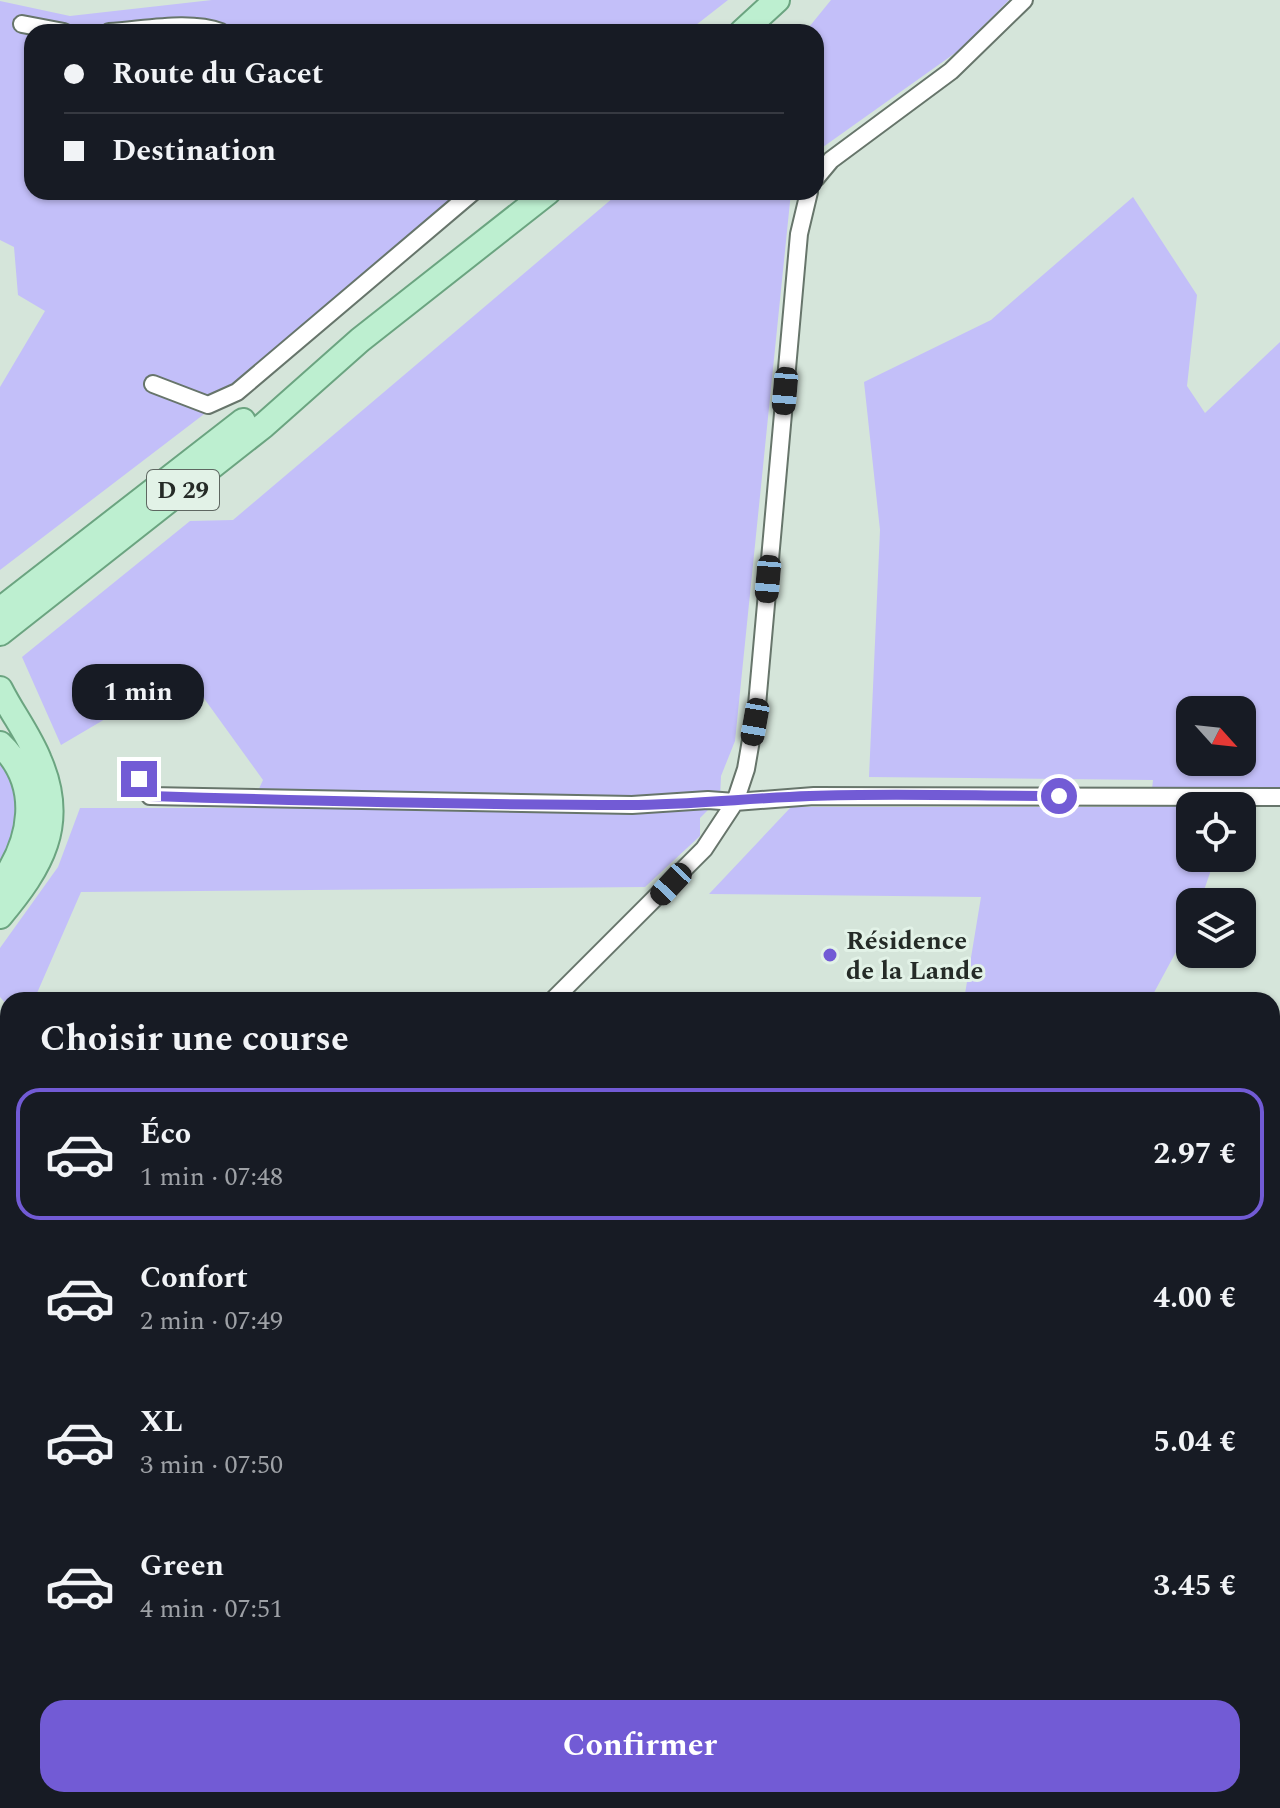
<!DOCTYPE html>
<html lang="fr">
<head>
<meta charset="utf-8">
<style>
  :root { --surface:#171b24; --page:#242831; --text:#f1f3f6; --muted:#9ea1a6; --line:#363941; --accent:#725bd5 }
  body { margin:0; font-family:Spectral,serif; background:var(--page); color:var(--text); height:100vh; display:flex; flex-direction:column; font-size:30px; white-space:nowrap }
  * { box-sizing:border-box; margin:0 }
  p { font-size:26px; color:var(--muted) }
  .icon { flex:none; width:44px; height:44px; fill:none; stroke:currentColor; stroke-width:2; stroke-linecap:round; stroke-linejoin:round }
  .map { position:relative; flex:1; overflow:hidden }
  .side { position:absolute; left:0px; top:992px; width:1280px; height:816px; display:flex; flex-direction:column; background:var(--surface); border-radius:24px 24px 0 0; box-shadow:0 2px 6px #0004 }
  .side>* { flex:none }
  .hud { position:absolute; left:24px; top:24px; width:800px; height:176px; border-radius:24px; box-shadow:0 2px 6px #0004; display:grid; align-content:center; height:176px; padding:0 40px; background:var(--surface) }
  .needle { width:52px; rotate:117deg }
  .buttons { position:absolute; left:1176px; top:696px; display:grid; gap:16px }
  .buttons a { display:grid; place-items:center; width:80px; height:80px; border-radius:16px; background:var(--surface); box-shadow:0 2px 6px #0004; font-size:40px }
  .end { position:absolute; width:36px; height:36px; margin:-18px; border:10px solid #725bd5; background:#fff; box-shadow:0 0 0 4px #fff }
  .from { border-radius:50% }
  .bubble { position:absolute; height:56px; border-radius:24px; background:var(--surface); box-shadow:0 2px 6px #0004; font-size:26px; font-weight:700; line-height:56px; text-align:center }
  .car { position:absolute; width:24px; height:48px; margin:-24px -12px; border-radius:10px; box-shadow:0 0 6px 2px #0007; background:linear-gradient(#222 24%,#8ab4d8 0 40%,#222 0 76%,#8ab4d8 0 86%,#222 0) }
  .hud b { display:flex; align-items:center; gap:28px; height:76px; font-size:30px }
  .hud b+b { border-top:2px solid var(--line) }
  .hud i { width:20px; height:20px; background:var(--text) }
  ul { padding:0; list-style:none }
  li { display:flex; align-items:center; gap:24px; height:132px; margin:0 16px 12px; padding:0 24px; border:4px solid transparent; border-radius:24px }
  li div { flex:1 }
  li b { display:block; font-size:30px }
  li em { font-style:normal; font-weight:700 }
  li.on { border-color:var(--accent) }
  li>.icon { width:72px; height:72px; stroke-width:1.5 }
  h2 { padding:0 40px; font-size:36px; line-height:96px }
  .cta { display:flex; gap:16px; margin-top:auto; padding:16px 40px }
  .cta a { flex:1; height:92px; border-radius:24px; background:var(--accent); color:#fff; font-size:32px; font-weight:700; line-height:92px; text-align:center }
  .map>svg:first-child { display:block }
  .green { fill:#c3bff9; fill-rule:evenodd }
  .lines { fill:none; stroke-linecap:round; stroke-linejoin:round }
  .street-casing { stroke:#67756b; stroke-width:20 }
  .secondary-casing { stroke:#67756b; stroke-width:26 }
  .primary-casing { stroke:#6ba480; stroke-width:28 }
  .street { stroke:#fff; stroke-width:16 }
  .secondary { stroke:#def7e7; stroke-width:22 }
  .primary { stroke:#bdefd0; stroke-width:24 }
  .rail-casing { stroke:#616b64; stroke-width:8 }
  .rail { stroke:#e2f2e7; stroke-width:5; stroke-dasharray:15; stroke-linecap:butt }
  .route { stroke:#725bd5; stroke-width:10 }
  .poi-dot { fill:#725bd5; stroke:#e2f2e7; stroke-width:3 }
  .labels { text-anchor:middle; stroke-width:6; stroke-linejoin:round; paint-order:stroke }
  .shield { fill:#e2f2e7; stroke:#5e6761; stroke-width:2 }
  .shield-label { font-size:24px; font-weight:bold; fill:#252b27 }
  .poi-label { font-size:26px; font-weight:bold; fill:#252b27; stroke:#e2f2e7; text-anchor:start }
</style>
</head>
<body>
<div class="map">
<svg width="1280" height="1808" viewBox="0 0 1280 1808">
  <rect width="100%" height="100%" fill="#d5e5da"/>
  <path class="green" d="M 212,0 L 728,0 L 687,32 L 32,32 L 32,192 L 485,192 L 216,405 L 0,570 L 0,387 L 45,311 L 18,295 L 14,247 L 0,240 L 0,1 L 70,16 Z
    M 831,0 L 1009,0 L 958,51 L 816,152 L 816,32 L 805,32 Z
    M 620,192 L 791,192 L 735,741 L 721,776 L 720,798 L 700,818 L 700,836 L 645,887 L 81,892 L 34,1000 L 8,1000 L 8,1006 L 0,997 L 0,948 L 58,867 L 80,808 L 250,808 L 263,780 L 185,672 L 61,745 L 22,657 L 190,521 L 233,520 Z
    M 1133,197 L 1197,295 L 1187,386 L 1205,413 L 1280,342 L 1280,793 L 1213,794 L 1213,806 L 1190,806 L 1190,858 L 1212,858 L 1212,867 L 1200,902 L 1190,902 L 1190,926 L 1150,1000 L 964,1000 L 981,897 L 709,894 L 791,807 L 1150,807 L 1153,780 L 869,777 L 880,530 L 864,382 L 991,320 ZM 1190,710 L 1242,710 L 1242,762 L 1190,762 Z
    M 0,758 L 20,794 L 20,829 L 0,869 Z
    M 1280,1113 L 1280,1269 L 1272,1279 L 1272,1121 Z
    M 0,1474 L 8,1477 L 8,1800 L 458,1800 L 468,1808 L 0,1808 Z
    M 1280,1517 L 1280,1721 L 1272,1716 L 1272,1520 Z"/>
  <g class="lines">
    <g class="street-casing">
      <path id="street" d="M 22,24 L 64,32
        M 109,32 C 144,30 189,20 221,32
        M 816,178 L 831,160 L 951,71 L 1024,0
        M 153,384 L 208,405 L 237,392 L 473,192
        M 139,779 L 150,796 L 632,805 L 708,800 L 735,802 L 814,796 L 1280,797
        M 553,1000 L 704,849 L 735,802 L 746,769 L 757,705 L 799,234 L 809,192
        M 0,1151 L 8,1142
        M 0,1374 L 8,1382
        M 1272,1449 L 1280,1443
        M 474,1800 L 482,1808
        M 806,1808 L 807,1800"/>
    </g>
    <g class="secondary-casing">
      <path id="secondary" d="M 0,1047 L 8,1055
        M 695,1800 L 703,1808"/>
    </g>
    <g class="primary-casing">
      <path id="primary" d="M 742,32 L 777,0
        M 0,610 L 243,421
        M 0,633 L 263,426 L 360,340 L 548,192
        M 0,689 C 12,713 29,735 39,760 C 67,824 41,867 0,916
        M 0,744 C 43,785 32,842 0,885
        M 0,1083 L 8,1084"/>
    </g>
    <use href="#street" class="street"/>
    <use href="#secondary" class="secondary"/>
    <use href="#primary" class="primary"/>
    <g class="rail-casing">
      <path id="rail" d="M 0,1321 L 8,1328
        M 517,1800 L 525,1808"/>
    </g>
    <use href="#rail" class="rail"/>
  </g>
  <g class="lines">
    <path class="route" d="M 139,779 L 150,796 C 309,801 469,805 629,805 C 689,805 750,798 810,796 C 893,793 976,796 1059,796"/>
  </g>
  <circle class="poi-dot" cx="830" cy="955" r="8"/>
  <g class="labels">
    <rect class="shield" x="147" y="470" width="72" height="40" rx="6"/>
    <g class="shield-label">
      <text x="183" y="498">D 29</text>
    </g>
    <g class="poi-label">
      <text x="846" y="949">Résidence<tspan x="846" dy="30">de la Lande</tspan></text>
    </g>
  </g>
</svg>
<div class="buttons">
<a><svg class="needle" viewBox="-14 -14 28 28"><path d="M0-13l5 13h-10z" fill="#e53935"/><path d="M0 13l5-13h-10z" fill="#9ea1a6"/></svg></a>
<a><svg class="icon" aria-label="locate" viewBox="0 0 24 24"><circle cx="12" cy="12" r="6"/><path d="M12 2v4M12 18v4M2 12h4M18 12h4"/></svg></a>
<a><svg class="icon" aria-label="layers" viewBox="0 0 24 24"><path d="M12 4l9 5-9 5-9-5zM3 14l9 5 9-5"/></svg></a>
</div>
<i class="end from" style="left:1059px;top:796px"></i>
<i class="end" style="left:139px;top:779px"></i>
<div class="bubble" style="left:72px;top:664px;width:132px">1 min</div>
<i class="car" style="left:785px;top:391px;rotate:185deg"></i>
<i class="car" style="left:768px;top:579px;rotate:185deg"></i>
<i class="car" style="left:755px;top:722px;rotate:190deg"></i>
<i class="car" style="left:671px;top:884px;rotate:223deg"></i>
<div class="hud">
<b><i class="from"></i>Route du Gacet</b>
<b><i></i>Destination</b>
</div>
<section class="side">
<h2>Choisir une course</h2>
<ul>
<li class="on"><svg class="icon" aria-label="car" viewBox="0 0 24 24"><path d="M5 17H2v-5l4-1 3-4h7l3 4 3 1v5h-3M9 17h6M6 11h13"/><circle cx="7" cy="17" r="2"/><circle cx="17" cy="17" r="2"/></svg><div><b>Éco</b><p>1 min · 07:48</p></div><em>2.97 €</em></li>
<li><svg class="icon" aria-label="car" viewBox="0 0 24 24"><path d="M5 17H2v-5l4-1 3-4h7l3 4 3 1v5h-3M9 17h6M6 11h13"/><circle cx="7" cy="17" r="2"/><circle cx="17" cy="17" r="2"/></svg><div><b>Confort</b><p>2 min · 07:49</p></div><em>4.00 €</em></li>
<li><svg class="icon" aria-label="car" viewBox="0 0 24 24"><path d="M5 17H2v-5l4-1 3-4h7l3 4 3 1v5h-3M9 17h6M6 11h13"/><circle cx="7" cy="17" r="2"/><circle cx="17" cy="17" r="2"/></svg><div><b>XL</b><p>3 min · 07:50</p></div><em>5.04 €</em></li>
<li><svg class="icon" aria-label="car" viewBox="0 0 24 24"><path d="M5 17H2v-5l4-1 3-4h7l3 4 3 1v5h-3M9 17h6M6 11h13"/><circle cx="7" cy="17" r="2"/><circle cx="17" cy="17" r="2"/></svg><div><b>Green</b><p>4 min · 07:51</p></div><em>3.45 €</em></li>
</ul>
<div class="cta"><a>Confirmer</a></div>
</section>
</div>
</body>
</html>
